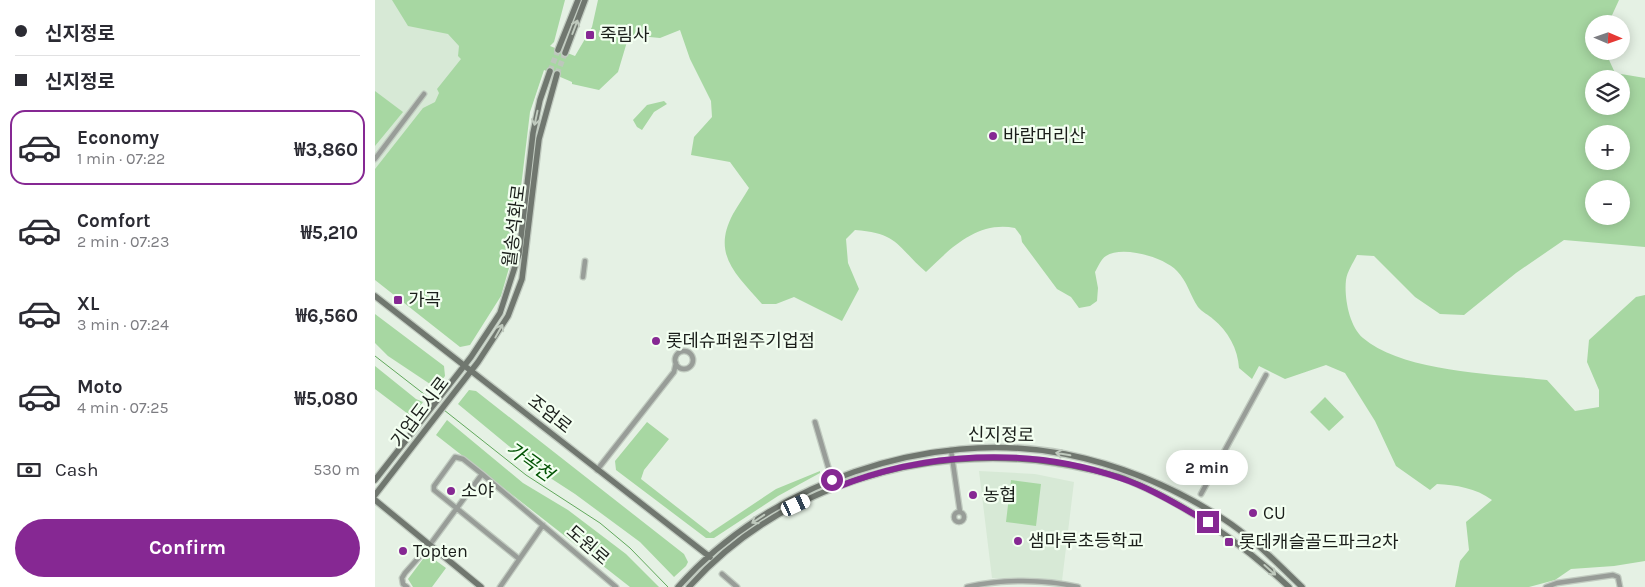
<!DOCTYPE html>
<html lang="en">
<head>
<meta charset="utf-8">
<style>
  :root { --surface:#fff; --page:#f2f2f3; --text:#2b2b33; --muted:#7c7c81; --line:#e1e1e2; --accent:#862893 }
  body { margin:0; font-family:Karla,"Noto Sans KR",sans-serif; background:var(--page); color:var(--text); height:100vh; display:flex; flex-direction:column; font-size:19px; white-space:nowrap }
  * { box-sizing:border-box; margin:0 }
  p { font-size:16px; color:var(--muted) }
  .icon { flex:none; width:28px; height:28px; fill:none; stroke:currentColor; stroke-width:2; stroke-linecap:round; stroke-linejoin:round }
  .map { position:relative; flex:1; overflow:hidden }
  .panel { display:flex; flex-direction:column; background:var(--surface); width:375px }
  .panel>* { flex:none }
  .banner { display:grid; align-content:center; height:110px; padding:0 15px; background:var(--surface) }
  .needle { width:32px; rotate:92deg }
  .controls { position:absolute; left:1210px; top:15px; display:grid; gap:10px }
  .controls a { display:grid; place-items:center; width:45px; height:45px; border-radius:50%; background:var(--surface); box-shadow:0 2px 12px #0003; font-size:25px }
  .end { position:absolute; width:22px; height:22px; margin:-11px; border:6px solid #862893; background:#fff; box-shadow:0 0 0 2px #fff }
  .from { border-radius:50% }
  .bubble { position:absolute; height:35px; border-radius:18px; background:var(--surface); box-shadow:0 2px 12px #0003; font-size:16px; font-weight:700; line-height:35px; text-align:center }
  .car { position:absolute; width:15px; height:30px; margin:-15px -8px; border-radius:6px; box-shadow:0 0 4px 1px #0007; background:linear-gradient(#fff 24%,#345 0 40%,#fff 0 76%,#345 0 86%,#fff 0) }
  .banner b { display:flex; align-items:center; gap:18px; height:48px; font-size:19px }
  .banner b+b { border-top:1px solid var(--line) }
  .banner i { width:12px; height:12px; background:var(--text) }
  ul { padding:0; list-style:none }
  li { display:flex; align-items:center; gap:15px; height:75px; margin:0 10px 8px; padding:0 5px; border:2px solid transparent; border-radius:15px }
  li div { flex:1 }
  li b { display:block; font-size:19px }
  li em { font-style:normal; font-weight:700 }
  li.current { border-color:var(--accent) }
  li>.icon { width:45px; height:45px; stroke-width:1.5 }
  .pay { display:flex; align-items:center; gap:12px; height:55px; padding:0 15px; font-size:19px }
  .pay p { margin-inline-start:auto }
  .primary-button { display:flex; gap:10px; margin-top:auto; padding:10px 15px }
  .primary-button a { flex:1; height:58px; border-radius:30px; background:var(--accent); color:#fff; font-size:20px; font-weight:700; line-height:58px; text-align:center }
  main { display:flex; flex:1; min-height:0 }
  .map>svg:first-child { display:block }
  .built { fill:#d7e9d6 }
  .green { fill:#a7d7a2; fill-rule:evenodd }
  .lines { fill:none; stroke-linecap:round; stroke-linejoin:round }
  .stream { stroke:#61a85c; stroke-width:1 }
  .secondary-tunnel { stroke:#bdc7bc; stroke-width:5.5; stroke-dasharray:5.5 3; stroke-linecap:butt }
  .street-casing { stroke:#c1cbc0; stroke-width:7 }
  .secondary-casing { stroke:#c1cbc0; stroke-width:8 }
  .street { stroke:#989d98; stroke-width:4.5 }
  .secondary { stroke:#70776f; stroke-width:5.5 }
  .oneway { stroke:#bfc9bd }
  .route { stroke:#862893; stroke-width:6 }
  .poi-dot { fill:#862893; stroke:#f3fff1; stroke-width:2 }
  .labels { text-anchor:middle; stroke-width:4.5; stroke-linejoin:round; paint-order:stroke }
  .poi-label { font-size:18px; fill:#1b1f1b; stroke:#f3fff1; text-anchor:start }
  .street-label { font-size:18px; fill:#1b1f1b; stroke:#f3fff1 }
  .water-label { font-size:19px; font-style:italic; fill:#025303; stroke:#f3fff1 }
</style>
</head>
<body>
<main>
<section class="panel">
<div class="banner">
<b><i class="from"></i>신지정로</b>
<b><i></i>신지정로</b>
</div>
<ul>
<li class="current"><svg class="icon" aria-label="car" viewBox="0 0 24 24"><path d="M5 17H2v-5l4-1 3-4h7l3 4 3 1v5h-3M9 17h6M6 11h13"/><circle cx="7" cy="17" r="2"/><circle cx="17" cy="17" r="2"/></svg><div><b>Economy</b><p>1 min · 07:22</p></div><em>₩3,860</em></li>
<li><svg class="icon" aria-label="car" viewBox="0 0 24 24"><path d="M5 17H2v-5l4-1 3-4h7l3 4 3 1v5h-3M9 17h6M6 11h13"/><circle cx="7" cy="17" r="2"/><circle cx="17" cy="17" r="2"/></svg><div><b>Comfort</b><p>2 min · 07:23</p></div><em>₩5,210</em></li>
<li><svg class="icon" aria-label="car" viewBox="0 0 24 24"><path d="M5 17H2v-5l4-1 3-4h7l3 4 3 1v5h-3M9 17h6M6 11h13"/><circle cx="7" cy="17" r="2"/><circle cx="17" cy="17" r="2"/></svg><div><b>XL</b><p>3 min · 07:24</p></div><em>₩6,560</em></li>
<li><svg class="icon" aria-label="car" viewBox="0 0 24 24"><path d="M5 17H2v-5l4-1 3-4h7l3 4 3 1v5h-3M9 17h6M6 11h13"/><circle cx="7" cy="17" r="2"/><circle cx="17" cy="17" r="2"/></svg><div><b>Moto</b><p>4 min · 07:25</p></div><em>₩5,080</em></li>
</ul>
<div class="pay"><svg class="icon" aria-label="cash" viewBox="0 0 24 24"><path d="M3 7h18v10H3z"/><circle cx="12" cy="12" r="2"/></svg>Cash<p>530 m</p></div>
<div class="primary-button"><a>Confirm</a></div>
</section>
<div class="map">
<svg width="1270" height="587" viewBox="0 0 1270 587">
  <rect width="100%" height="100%" fill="#e5f1e4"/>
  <path class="built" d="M 0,0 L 24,0 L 67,26 L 94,48 L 0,278 Z
    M 604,471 L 660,474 L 699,482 L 687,581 L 617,578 Z"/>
  <path class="green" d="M 17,0 L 190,0 L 179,42 L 175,46 L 200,56 L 217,27 L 223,0 L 1244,0 L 1233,24 L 1219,24 L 1219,51 L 1230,51 L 1240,73 L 1270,78 L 1270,247 L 1189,240 L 1141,273 L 1089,315 L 1065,314 L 1040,297 L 999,256 L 982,255 C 978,263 972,272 971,280 C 969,297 974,326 988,338 C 1027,372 1121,374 1172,380 L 1200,411 L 1224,407 L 1224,390 L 1212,362 L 1214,340 L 1261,297 L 1270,295 L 1270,561 L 1239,566 L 1196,569 L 1180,580 L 1154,587 L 1080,587 L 1085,561 L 1094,550 L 1091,522 L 1117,500 C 1101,488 1081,485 1062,484 L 1055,490 L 1021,466 L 1000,421 L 970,373 L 951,365 L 910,379 L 884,366 L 877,379 L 864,368 C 863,349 853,331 838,319 C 834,315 827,312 823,307 C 815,295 812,281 802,271 C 789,257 747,245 731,256 C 726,259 723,267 720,272 L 723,288 L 722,301 L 715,306 L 704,308 L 696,297 L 682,289 L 647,242 L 646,236 L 640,228 C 602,221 576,248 551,272 C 522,247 524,233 480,230 L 471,239 L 473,263 L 484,289 L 467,321 L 419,297 L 401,304 L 387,304 C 362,275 336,255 358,214 C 363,205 369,197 374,188 L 355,162 L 316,155 L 319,137 L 337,117 L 336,101 L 315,59 L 305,30 L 285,38 L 254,35 L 243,72 L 224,90 L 197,84 L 197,82 L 169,70 L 155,112 L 138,254 L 126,296 L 95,345 L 85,347 L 0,280 L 0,169 L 48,108 L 60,102 L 64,93 L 62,89 L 86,59 L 83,56 L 84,46 L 73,34 L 33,26 ZM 1219,79 L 1246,79 L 1246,106 L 1219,106 ZM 1219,134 L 1246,134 L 1246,161 L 1219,161 ZM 1219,189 L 1246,189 L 1246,216 L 1219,216 Z
    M 0,91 L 28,112 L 0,146 Z
    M 289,101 L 292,104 L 279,112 L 267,130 L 262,127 L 258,120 L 272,105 Z
    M 0,314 L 69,366 L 70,376 L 61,388 L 13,356 L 0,343 Z
    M 0,366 L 41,399 L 48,402 L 37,417 L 0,389 Z
    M 94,390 L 101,391 L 309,554 L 313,562 L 311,566 L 299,577 L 265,542 L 200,494 L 163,470 L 83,404 Z
    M 950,397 L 969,417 L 954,431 L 935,412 Z
    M 72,420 L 148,483 L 193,510 L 251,554 L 284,587 L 255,587 L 61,435 Z
    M 272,422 L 294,439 L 269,470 L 266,479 L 335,533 L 401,489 L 445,471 L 445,473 L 403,496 L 339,538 L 331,538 L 241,470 L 240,461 Z
    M 636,480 L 666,484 L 661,526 L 631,522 Z
    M 56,557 L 71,568 L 57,587 L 38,587 L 33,579 L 48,559 Z"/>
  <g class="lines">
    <path class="stream" d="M 0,356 L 58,401
      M 69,410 L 151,475 L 225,523 L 255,548 L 293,587"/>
    <path class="secondary-tunnel" d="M 175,71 L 183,50
      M 182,74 L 190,53"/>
    <g class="street-casing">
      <path id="street" d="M 0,159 L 49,94
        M 208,277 L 210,261
        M300 360a9 9 0 1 1 18 0a9 9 0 1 1-18 0Z
        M 440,422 L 457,480
        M 576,450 L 585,512
        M 222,470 L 299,372 L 301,363
        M 826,494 L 891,375
        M579 517a5 5 0 1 1 10 0a5 5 0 1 1-10 0Z
        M 143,558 L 59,490 L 59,486 L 80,457 L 88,459 L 107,474 L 241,587
        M 347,574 L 362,587
        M 32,587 L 28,584 L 27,578 L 30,573 L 54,546 L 107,474
        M 125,587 L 168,525
        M 592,587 C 626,579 669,579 703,587
        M 1171,587 L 1182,583 L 1238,575 L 1243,577 L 1245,587"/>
    </g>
    <g class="secondary-casing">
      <path id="secondary" d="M 183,50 L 203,0
        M 190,53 L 210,0
        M 0,296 L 335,557
        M 0,480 L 96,357 L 125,313 L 144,254 L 158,133 L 165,100 L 175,71
        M 0,495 L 103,362 L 133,316 L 147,279 L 164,139 L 182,74
        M 0,500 L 106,587
        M 303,587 C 395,483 553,428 690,454 C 745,465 800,488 847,518 C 877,537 902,563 927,587
        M 314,587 C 404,486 550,443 681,463 C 703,467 727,471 748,478 C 811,503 865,542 914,587"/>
    </g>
    <use href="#street" class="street"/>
    <use href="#secondary" class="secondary"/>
  </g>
  <defs><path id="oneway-shaft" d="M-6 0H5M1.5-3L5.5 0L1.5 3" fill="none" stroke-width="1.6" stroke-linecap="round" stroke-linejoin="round" transform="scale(1.25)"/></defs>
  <g class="oneway">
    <use href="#oneway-shaft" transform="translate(200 27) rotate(-69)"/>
    <use href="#oneway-shaft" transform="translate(161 118) rotate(102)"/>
    <use href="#oneway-shaft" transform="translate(124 331) rotate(-61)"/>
    <use href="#oneway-shaft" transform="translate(688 454) rotate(-170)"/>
    <use href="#oneway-shaft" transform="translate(383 519) rotate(146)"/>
    <use href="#oneway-shaft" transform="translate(895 570) rotate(42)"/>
  </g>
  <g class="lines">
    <path class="route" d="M 457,480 L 460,488 C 548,452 654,446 745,478 C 776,488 804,506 833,522"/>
  </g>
  <g class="poi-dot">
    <rect x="210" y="30" width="10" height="10" rx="2.5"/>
    <circle cx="618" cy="136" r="5"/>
    <rect x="18" y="295" width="10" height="10" rx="2.5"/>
    <circle cx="281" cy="341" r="5"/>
    <circle cx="76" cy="491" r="5"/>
    <circle cx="598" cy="495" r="5"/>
    <circle cx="878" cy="513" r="5"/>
    <circle cx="643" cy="541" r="5"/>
    <rect x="849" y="537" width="10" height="10" rx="2.5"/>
    <circle cx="28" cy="551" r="5"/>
  </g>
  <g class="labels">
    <g class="poi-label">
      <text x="225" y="41">죽림사</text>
      <text x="628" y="142">바람머리산</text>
      <text x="33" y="306">가곡</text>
      <text x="291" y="347">롯데슈퍼원주기업점</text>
      <text x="86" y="497">소야</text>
      <text x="608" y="501">농협</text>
      <text x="888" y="519">CU</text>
      <text x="653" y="547">샘마루초등학교</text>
      <text x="864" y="548">롯데캐슬골드파크2차</text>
      <text x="38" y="557">Topten</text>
    </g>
    <g class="street-label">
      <text transform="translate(139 226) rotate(-83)" y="6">월송석화로</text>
      <text transform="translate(45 412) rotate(-53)" y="6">기업도시로</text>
      <text transform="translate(175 414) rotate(38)" y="6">조엄로</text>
      <text transform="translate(626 435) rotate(1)" y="6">신지정로</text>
      <text transform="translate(213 545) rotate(41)" y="6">도원로</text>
    </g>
    <g class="water-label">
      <text transform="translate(155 461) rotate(36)" y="7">가곡천</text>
    </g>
  </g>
</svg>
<div class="controls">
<a><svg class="needle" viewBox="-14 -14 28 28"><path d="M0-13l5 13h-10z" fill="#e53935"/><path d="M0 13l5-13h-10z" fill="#7c7c81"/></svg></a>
<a><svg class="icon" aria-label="layers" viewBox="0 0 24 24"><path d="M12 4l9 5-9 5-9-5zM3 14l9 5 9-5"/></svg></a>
<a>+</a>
<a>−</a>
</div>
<i class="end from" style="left:457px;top:480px"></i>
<i class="end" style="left:833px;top:522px"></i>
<div class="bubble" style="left:791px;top:450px;width:82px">2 min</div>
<i class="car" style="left:421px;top:505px;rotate:65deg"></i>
</div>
</main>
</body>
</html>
